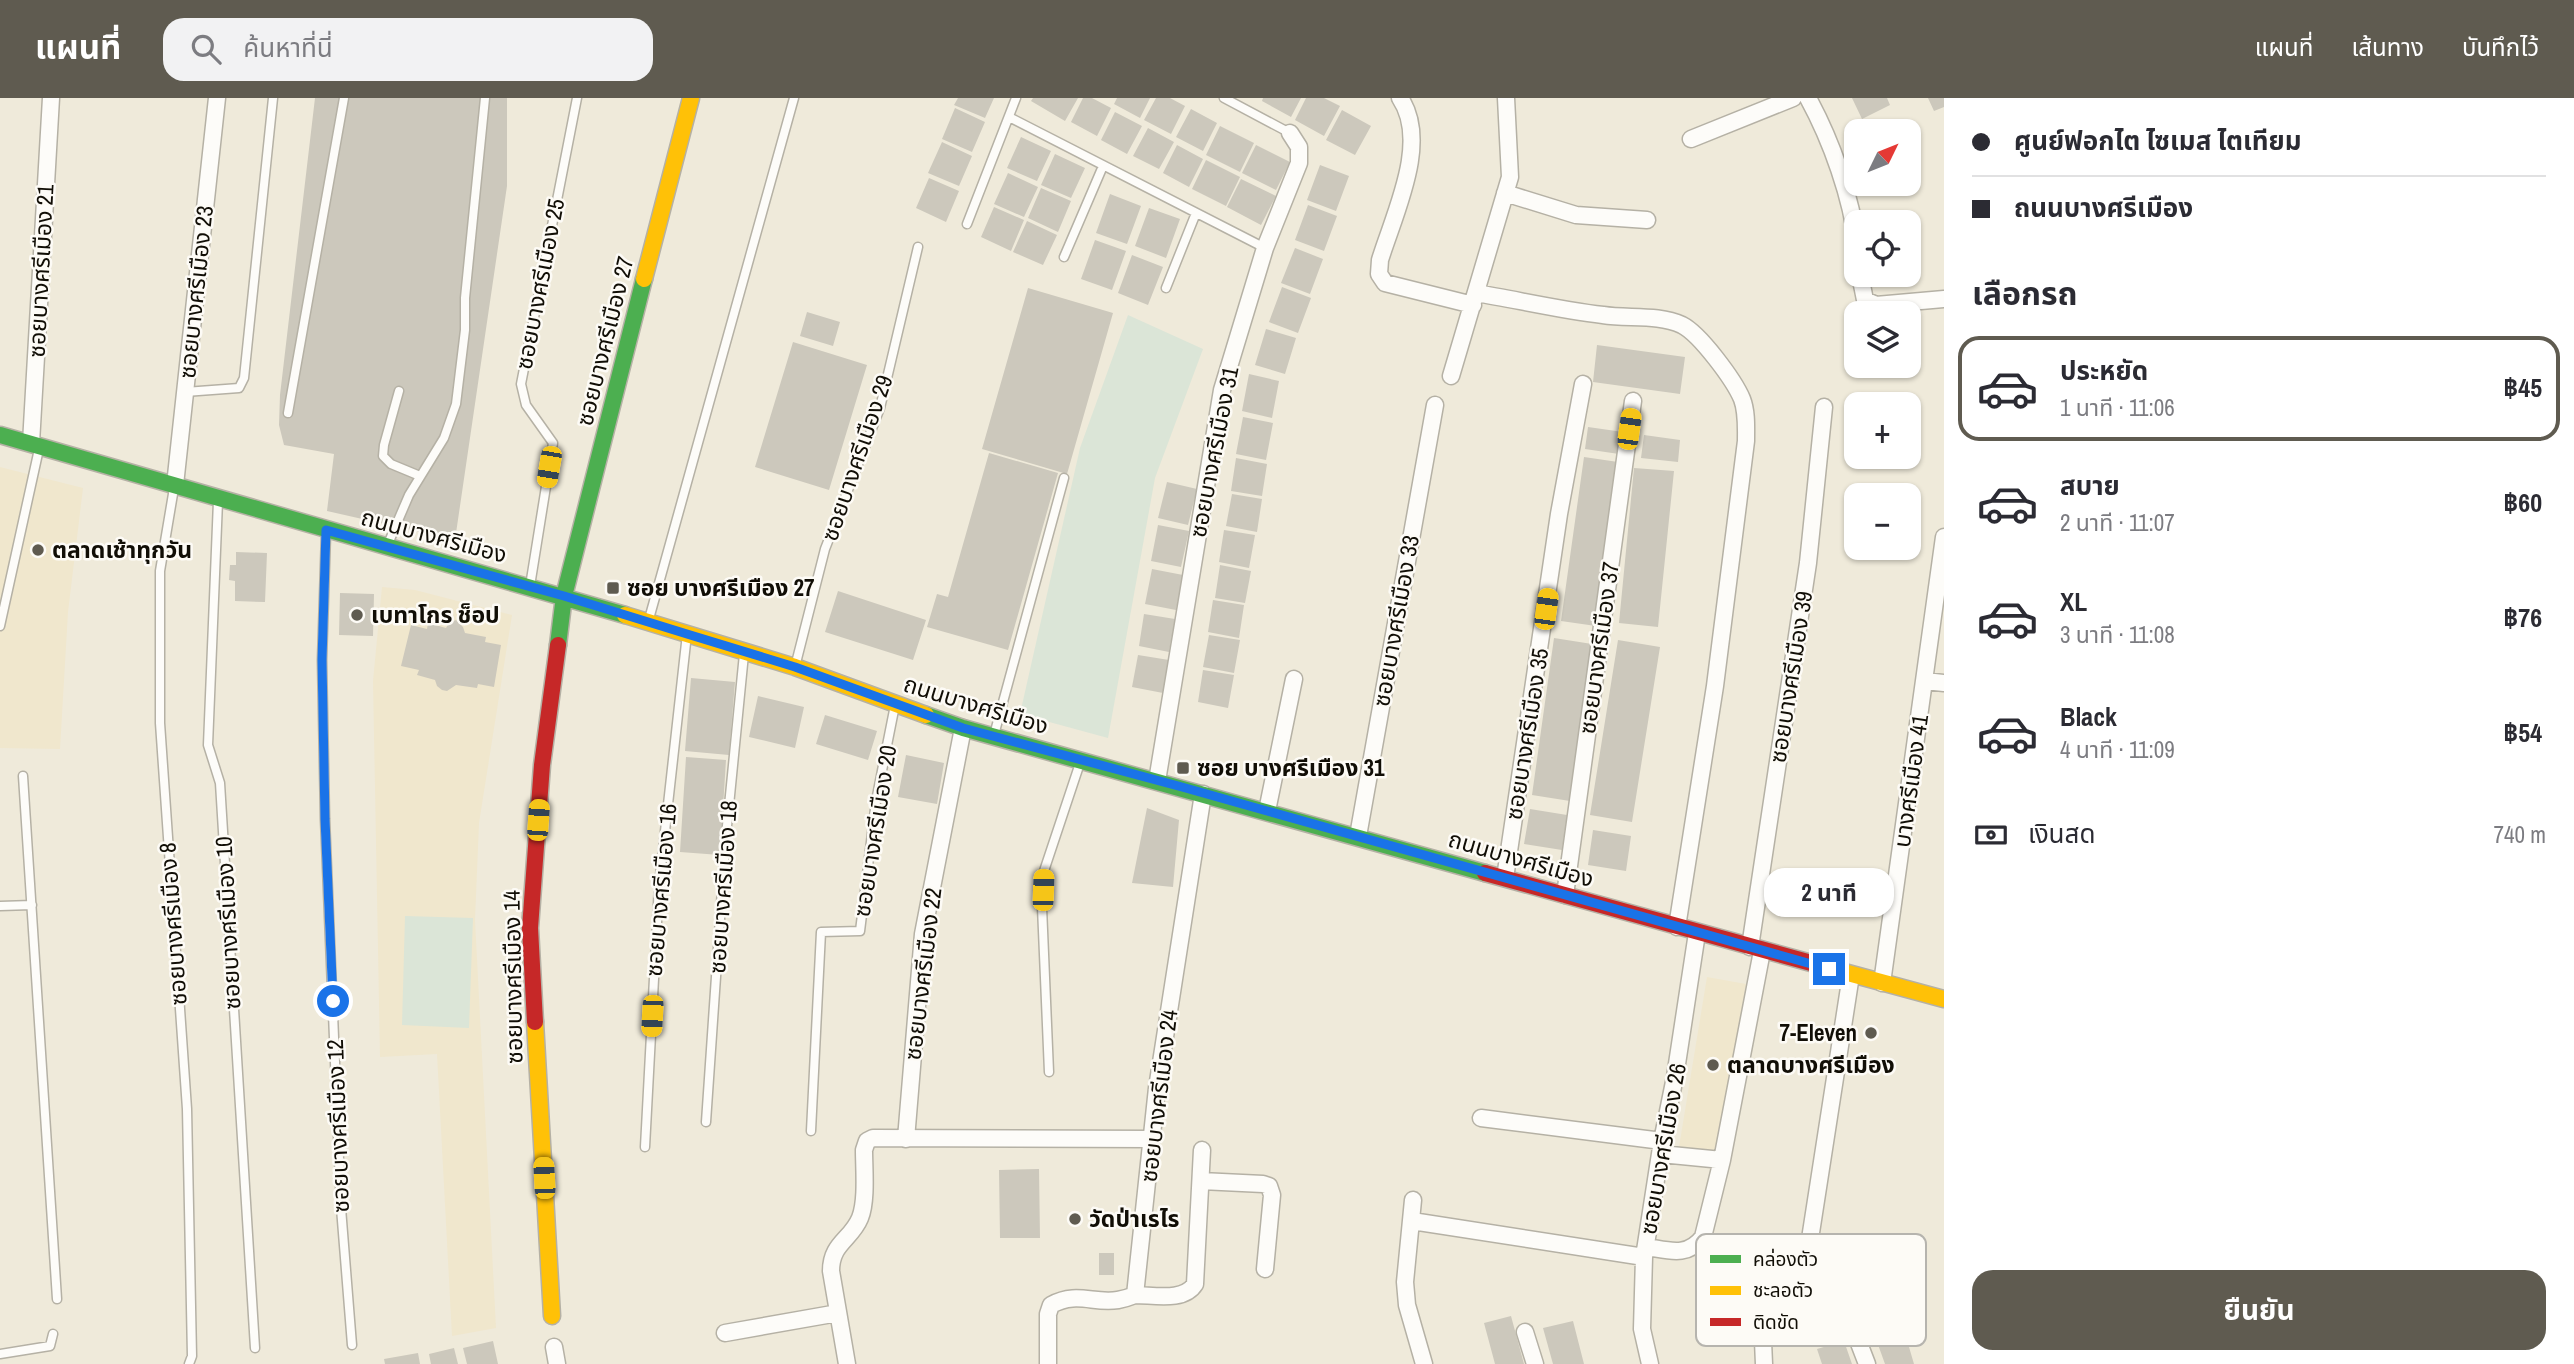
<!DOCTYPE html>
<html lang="th">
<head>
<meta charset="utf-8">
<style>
  :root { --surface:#fff; --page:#f2f2f3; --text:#2b2b33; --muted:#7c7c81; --line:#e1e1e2; --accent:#5f5b50 }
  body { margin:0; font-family:"Archivo Narrow","Noto Sans Thai",sans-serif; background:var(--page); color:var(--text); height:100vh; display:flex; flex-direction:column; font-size:26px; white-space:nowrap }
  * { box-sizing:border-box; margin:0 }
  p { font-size:23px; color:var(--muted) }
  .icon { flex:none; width:38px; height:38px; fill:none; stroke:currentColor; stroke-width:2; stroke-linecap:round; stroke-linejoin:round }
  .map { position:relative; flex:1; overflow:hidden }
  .side { display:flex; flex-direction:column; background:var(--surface); width:630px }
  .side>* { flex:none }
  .hud { display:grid; align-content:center; height:154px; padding:0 28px; background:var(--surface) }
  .needle { width:46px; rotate:47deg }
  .buttons { position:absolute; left:1844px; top:21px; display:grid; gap:14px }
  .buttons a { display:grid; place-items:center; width:77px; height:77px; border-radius:14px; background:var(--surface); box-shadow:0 2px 5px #0004; font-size:35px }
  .end { position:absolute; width:32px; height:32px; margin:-16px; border:9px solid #1a73e8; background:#fff; box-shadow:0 0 0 4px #fff }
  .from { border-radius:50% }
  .bubble { position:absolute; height:49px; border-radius:21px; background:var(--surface); box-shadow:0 2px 5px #0004; font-size:23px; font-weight:700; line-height:49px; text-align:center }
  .car { position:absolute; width:21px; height:42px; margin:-21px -10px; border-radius:9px; box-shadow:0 0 5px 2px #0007; background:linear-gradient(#f5c518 24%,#345 0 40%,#f5c518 0 76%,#345 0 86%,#f5c518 0) }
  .hud b { display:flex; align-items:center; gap:24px; height:66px; font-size:26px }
  .hud b+b { border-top:2px solid var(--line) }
  .hud i { width:18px; height:18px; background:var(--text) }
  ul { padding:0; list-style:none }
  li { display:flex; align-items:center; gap:21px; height:105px; margin:0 14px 10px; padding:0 14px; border:4px solid transparent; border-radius:21px }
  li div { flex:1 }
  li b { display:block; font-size:26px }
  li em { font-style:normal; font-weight:700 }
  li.active { border-color:var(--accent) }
  li>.icon { width:63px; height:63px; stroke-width:1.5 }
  h2 { padding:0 28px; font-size:32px; line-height:84px }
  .pay { display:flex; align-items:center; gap:18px; height:77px; padding:0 28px; font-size:26px }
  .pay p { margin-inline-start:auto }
  .button { display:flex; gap:14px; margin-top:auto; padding:14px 28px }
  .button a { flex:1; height:80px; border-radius:21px; background:var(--accent); color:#fff; font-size:28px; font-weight:700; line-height:80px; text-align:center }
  header { display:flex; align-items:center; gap:42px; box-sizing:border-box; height:98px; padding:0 35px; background:var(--accent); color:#fff }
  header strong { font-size:33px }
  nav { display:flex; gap:38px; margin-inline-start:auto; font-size:24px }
  .search { width:490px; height:63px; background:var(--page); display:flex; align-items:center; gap:18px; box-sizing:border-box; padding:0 24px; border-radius:21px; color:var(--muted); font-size:26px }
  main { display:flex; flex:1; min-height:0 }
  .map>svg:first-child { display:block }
  .built { fill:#f0e7cd }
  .green { fill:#dbe5d7 }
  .building { fill:#ccc8bc }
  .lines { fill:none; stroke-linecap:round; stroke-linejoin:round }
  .lane-casing { stroke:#b5b1a5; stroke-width:11 }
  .street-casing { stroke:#b5b1a5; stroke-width:19 }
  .fast-casing { stroke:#b5b1a5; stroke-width:19 }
  .slow-casing { stroke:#b5b1a5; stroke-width:19 }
  .jam-casing { stroke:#b5b1a5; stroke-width:19 }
  .lane { stroke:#fdfcf9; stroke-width:8 }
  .street { stroke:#fdfcf9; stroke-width:16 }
  .fast { stroke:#4caf50; stroke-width:16 }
  .slow { stroke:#ffc107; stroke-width:16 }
  .jam { stroke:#c62828; stroke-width:16 }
  .route { stroke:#1a73e8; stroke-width:9 }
  .poi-dot { fill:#5f5b50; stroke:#fdfbf6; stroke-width:2.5 }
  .labels { text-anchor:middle; stroke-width:5; stroke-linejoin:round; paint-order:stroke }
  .street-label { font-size:23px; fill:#110e06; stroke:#fdfbf6 }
  .poi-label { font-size:23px; font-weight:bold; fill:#110e06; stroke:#fdfbf6; text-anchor:start }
  .key { fill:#fdfbf6; stroke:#b6b4ae; stroke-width:2 }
  .key-label { font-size:19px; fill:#110e06 }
</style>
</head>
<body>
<header>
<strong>แผนที่</strong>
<div class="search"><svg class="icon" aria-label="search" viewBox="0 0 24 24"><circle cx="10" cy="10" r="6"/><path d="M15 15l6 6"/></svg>ค้นหาที่นี่</div>
<nav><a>แผนที่</a><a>เส้นทาง</a><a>บันทึกไว้</a></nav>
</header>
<main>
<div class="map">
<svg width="1944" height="1266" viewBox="0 0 1944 1266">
  <rect width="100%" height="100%" fill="#efeada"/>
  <path class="built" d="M 0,369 L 83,390 L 68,514 L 60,651 L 0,650 Z
    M 382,489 L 415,492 L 512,517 L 479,725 L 475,822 L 496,1230 L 452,1238 L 437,956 L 380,959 L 373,583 Z
    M 1707,879 L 1746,886 L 1718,1056 L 1679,1049 Z"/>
  <path class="green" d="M 1128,217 L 1203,251 L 1155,380 L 1108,640 L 1020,616 L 1080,350 Z
    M 405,818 L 473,820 L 469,930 L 402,927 Z"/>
  <path class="building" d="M 315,0 L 507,0 L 507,88 L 455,442 L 327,413 L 334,356 L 284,347 L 279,327 L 280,297 Z
    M 958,0 L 994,0 L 985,20 L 954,7 Z
    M 1033,0 L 1078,0 L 1065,23 L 1031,3 Z
    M 1083,0 L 1092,0 L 1111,10 L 1097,38 L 1071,24 Z
    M 1117,0 L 1150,0 L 1140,20 L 1114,6 Z
    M 1156,0 L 1170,0 L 1185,8 L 1171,36 L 1144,22 Z
    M 1263,0 L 1301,0 L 1291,19 L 1262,3 Z
    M 1306,0 L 1324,0 L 1340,8 L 1324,38 L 1295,22 Z
    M 1852,0 L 1887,0 L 1890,7 L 1862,21 Z
    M 1928,0 L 1944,0 L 1944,9 L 1934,13 Z
    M 955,10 L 985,24 L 972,54 L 942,41 Z
    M 1191,11 L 1217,25 L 1203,53 L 1176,39 Z
    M 1342,12 L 1371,28 L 1355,57 L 1326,42 Z
    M 1115,14 L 1142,28 L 1127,56 L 1101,42 Z
    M 1220,28 L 1254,45 L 1240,74 L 1206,57 Z
    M 1148,30 L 1174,44 L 1159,71 L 1133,58 Z
    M 1021,39 L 1051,53 L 1037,83 L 1007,70 Z
    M 942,44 L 972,58 L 959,88 L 928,75 Z
    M 1177,47 L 1203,61 L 1189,89 L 1163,75 Z
    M 1256,47 L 1290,64 L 1276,92 L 1242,75 Z
    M 1055,56 L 1085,70 L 1071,100 L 1041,87 Z
    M 1206,62 L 1240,79 L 1226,108 L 1192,91 Z
    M 1320,67 L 1349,78 L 1336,113 L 1307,102 Z
    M 1008,75 L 1038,89 L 1024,119 L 994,106 Z
    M 929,80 L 959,93 L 946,124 L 916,110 Z
    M 1241,81 L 1276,98 L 1261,127 L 1227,109 Z
    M 1041,90 L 1071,103 L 1058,134 L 1028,120 Z
    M 1110,96 L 1141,108 L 1127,146 L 1096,135 Z
    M 1308,107 L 1337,118 L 1324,153 L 1295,142 Z
    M 994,109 L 1024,122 L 1011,153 L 981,139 Z
    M 1149,110 L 1180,121 L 1166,160 L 1135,148 Z
    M 1027,123 L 1057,137 L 1043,167 L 1013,154 Z
    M 1095,142 L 1126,153 L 1112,192 L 1081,181 Z
    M 1295,150 L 1323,161 L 1310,196 L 1281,185 Z
    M 1132,157 L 1163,169 L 1148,207 L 1118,195 Z
    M 1282,189 L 1311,200 L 1298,235 L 1269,224 Z
    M 1028,190 L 1113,215 L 1067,376 L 982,351 Z
    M 807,214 L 840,224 L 833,248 L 800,238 Z
    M 1266,231 L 1296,240 L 1285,276 L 1255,267 Z
    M 793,244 L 867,267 L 829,392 L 755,369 Z
    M 1597,247 L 1685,259 L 1680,296 L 1593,284 Z
    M 1249,276 L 1279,283 L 1272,320 L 1242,313 Z
    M 1243,319 L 1273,325 L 1266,362 L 1236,356 Z
    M 1588,329 L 1623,334 L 1619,356 L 1585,351 Z
    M 1644,337 L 1680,342 L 1678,364 L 1641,360 Z
    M 989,355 L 1058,375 L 1008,552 L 927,529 L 937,496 L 948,499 Z
    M 1584,359 L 1618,364 L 1596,528 L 1561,523 Z
    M 1236,360 L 1267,366 L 1262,398 L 1231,393 Z
    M 1634,370 L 1674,373 L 1658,529 L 1619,525 Z
    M 1167,384 L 1197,391 L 1188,427 L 1158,420 Z
    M 1232,396 L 1262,401 L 1257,434 L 1226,428 Z
    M 1158,427 L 1189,433 L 1181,469 L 1151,463 Z
    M 1224,432 L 1255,437 L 1249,470 L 1219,464 Z
    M 236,454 L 267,455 L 265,504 L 235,503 L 235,483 L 229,482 L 230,467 L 236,467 Z
    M 1220,467 L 1251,473 L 1245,505 L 1215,500 Z
    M 1152,471 L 1183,477 L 1176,512 L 1145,506 Z
    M 838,493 L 926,522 L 913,562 L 825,534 Z
    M 340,495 L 374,496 L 373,538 L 339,537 Z
    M 1213,502 L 1244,507 L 1239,540 L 1208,534 Z
    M 1144,516 L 1175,521 L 1169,554 L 1139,548 Z
    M 456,522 L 463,529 L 465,535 L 486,539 L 485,544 L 501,547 L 494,589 L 478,586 L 477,590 L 456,587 L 447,593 L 442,592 L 437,588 L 435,582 L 417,577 L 419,572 L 401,568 L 411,527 L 427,531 L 428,525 L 446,530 L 449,525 Z
    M 1209,537 L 1240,542 L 1234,575 L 1203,569 Z
    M 1554,540 L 1592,546 L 1570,703 L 1532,697 Z
    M 1618,542 L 1660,549 L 1632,724 L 1590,717 Z
    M 1138,557 L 1169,562 L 1163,595 L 1132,589 Z
    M 1203,572 L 1234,577 L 1228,610 L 1198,604 Z
    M 691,580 L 735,584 L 729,657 L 685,653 Z
    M 758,598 L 804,609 L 795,650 L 749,639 Z
    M 825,617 L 877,633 L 868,662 L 816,646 Z
    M 906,657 L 944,665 L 937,706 L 898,699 Z
    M 686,659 L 726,662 L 720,757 L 680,754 Z
    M 1147,710 L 1179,722 L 1173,789 L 1132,785 Z
    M 1530,711 L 1567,717 L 1562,752 L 1524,746 Z
    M 1593,732 L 1631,738 L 1626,773 L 1588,767 Z
    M 1039,1071 L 1040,1140 L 1000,1140 L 999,1072 Z
    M 1099,1155 L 1114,1155 L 1114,1177 L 1099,1177 Z
    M 1511,1218 L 1524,1266 L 1495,1266 L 1484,1225 Z
    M 1573,1223 L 1584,1266 L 1553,1266 L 1543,1230 Z
    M 1904,1232 L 1914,1266 L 1885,1266 L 1876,1241 Z
    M 493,1243 L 498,1266 L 467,1266 L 463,1250 Z
    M 1844,1243 L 1852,1266 L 1822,1266 L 1817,1251 Z
    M 454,1250 L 458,1266 L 431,1266 L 429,1256 Z
    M 418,1255 L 420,1266 L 385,1266 L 384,1261 Z"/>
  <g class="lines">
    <g class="lane-casing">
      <path id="lane" d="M 1224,0 L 1290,35
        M 1009,19 L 1265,150
        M 967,126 L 1016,0
        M 1064,159 L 1103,68
        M 1166,190 L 1196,115
        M 399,293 L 384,347 L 383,358 L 391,366 L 420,378
        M 185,294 L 239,290 L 244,280 L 273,0
        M 288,315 L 344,0
        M 174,390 L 160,473 L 160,625 L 187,1011 L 192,1258 L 189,1266
        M 218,403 L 208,647 L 220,685 L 255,1250
        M 326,435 L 322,562 L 325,721 L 341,1110 L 352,1247
        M 388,446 L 409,397 L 444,340 L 456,306 L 465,232 L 465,200 L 485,0
        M 530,488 L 553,345 L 526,307 L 521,286 L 577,0
        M 649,521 L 794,0
        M 0,528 L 39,351
        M 796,565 L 825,451 L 880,310 L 918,149
        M 994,637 L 1064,380
        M 23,678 L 57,1201
        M 0,808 L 32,807
        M 1049,974 L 1042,809 L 1043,776 L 1080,665
        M 706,1024 L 725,748 L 744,556
        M 811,1033 L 821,834 L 860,833 L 876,703 L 895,607
        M 645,1049 L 659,787 L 687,536
        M 0,1256 L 50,1248 L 53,1236"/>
    </g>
    <g class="street-casing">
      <path id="street" d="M 1400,0 C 1430,44 1394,116 1380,162 L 1379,176 L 1385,185 L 1473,207
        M 1808,0 C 1831,42 1852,100 1857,148
        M 1691,41 L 1793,0
        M 1505,95 L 1576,117 L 1647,122
        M 1860,177 L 1865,202 L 1876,207 L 1944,201
        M 1476,195 C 1518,202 1560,212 1603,217 C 1628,221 1658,216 1682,227 C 1700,236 1734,282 1742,301 C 1747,314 1746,329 1746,343 L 1715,588 L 1677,829
        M 1451,278 L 1510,79 L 1506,0
        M 31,345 L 51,0
        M 175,387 L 217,0
        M 1925,583 L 1944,585
        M 1157,683 L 1222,292 L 1265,150 L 1299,65 L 1299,49 L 1290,35
        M 1267,713 L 1294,581
        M 1358,738 L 1435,307
        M 1505,780 L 1559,416 L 1583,286
        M 1565,797 L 1633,303
        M 1750,849 L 1808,465 L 1824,309
        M 1882,885 L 1944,439
        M 1481,1020 L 1662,1043
        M 906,1041 L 923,836 L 963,630
        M 1661,1056 L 1722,1062
        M 1201,1083 L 1263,1086 L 1269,1088 L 1272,1097 L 1265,1171
        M 1413,1102 L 1405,1184 L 1407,1207 L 1424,1266
        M 1412,1123 L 1644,1159
        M 1646,1149 C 1668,1152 1687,1160 1703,1139 L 1722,1062 L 1762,853
        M 1135,1197 C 1154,1197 1184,1204 1195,1186 L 1202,1052
        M 1525,1234 L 1535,1266
        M 725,1235 L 838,1215
        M 1857,1240 L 1867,1266
        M 554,1249 L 557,1266
        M 847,1266 L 831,1173 C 831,1145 851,1142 860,1120 C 867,1103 864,1071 864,1052 L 867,1043 L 873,1040 L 1152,1041
        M 1048,1266 L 1048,1216 L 1051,1207 C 1077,1193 1093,1206 1118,1202 C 1124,1201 1130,1199 1135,1197 L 1157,990 L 1203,696
        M 1650,1266 L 1642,1231 L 1644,1159 L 1662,1043 L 1675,979 L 1697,835
        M 1764,1266 L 1763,1243 L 1768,1228 L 1794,1195 L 1810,1141 L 1851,877"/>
    </g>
    <g class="fast-casing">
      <path id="fast" d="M 0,337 L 625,517
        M 558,547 L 564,498 L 644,181
        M 926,617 L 963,630 L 1485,775"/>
    </g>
    <g class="slow-casing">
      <path id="slow" d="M 644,181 L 691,0
        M 625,517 L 795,569 L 926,617
        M 1833,871 L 1944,901
        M 535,924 L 552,1218"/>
    </g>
    <g class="jam-casing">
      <path id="jam" d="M 1485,775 L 1833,871
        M 535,924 L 530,830 L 542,667 L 558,547"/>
    </g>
    <use href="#lane" class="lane"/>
    <use href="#street" class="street"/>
    <use href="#fast" class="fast"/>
    <use href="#slow" class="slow"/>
    <use href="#jam" class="jam"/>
  </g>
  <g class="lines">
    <path class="route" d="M 333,903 L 325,721 L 322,562 L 326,432 L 564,498 L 687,536 L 795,569 L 963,630 L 1182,689 L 1829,871"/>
  </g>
  <g class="poi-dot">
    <circle cx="38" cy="452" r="7"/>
    <rect x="606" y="483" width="14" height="14" rx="3.5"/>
    <circle cx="357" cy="517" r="7"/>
    <rect x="1176" y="663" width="14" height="14" rx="3.5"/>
    <circle cx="1871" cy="935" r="7"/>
    <circle cx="1713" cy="967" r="7"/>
    <circle cx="1075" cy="1121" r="7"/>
  </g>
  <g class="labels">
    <g class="street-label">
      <text transform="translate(41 173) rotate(-87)" y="8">ซอยบางศรีเมือง 21</text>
      <text transform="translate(540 186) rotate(-79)" y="8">ซอยบางศรีเมือง 25</text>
      <text transform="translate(196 194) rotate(-84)" y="8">ซอยบางศรีเมือง 23</text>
      <text transform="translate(605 243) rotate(-76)" y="8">ซอยบางศรีเมือง 27</text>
      <text transform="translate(1214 354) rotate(-79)" y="8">ซอยบางศรีเมือง 31</text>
      <text transform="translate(857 360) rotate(-71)" y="8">ซอยบางศรีเมือง 29</text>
      <text transform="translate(434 438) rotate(15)" y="8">ถนนบางศรีเมือง</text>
      <text transform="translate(1396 523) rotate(-80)" y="8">ซอยบางศรีเมือง 33</text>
      <text transform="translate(1599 550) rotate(-82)" y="8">ซอยบางศรีเมือง 37</text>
      <text transform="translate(1791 579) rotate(-81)" y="8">ซอยบางศรีเมือง 39</text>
      <text transform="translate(976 607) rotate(17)" y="8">ถนนบางศรีเมือง</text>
      <text transform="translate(1527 636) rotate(-81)" y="8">ซอยบางศรีเมือง 35</text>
      <text transform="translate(1911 683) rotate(-82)" y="8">บางศรีเมือง 41</text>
      <text transform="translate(875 733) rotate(-81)" y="8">ซอยบางศรีเมือง 20</text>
      <text transform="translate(1521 761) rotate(16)" y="8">ถนนบางศรีเมือง</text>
      <text transform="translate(723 789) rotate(-86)" y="8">ซอยบางศรีเมือง 18</text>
      <text transform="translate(661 792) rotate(-85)" y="8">ซอยบางศรีเมือง 16</text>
      <text transform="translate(228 825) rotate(-93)" y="8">ซอยบางศรีเมือง 10</text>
      <text transform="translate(173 826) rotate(-94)" y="8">ซอยบางศรีเมือง 8</text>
      <text transform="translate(923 876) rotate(-83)" y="8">ซอยบางศรีเมือง 22</text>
      <text transform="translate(513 879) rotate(-91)" y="8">ซอยบางศรีเมือง 14</text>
      <text transform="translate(1159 998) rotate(-83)" y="8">ซอยบางศรีเมือง 24</text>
      <text transform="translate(338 1028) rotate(-92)" y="8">ซอยบางศรีเมือง 12</text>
      <text transform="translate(1663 1051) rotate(-80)" y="8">ซอยบางศรีเมือง 26</text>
    </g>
    <g class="poi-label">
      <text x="52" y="460">ตลาดเช้าทุกวัน</text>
      <text x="627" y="498">ซอย บางศรีเมือง 27</text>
      <text x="371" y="525">เบทาโกร ช็อป</text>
      <text x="1197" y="678">ซอย บางศรีเมือง 31</text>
      <text x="1857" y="943" text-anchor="end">7-Eleven</text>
      <text x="1727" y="975">ตลาดบางศรีเมือง</text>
      <text x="1089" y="1129">วัดป่าเรไร</text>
    </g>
  </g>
  <rect x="1696" y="1136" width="230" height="112" rx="10" class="key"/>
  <rect x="1710" y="1157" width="31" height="8" fill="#4caf50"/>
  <rect x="1710" y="1188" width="31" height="9" fill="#ffc107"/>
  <rect x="1710" y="1220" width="31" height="8" fill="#c62828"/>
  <g class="key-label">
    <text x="1753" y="1168">คล่องตัว</text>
    <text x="1753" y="1199">ชะลอตัว</text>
    <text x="1753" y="1231">ติดขัด</text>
  </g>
</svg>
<div class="buttons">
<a><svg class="needle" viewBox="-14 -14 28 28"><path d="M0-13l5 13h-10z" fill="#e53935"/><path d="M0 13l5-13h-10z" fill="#7c7c81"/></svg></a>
<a><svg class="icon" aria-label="locate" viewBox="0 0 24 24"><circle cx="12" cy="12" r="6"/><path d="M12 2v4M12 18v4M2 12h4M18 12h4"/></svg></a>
<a><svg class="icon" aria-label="layers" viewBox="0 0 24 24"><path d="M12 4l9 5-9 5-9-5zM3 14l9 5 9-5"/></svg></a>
<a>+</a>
<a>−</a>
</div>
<i class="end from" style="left:333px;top:903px"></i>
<i class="end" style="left:1829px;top:871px"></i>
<div class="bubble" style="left:1764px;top:770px;width:130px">2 นาที</div>
<i class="car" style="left:1629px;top:331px;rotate:8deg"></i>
<i class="car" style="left:549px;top:369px;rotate:190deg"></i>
<i class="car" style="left:1546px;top:511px;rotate:8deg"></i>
<i class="car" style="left:538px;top:722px;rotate:4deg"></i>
<i class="car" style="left:1043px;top:792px;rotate:2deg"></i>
<i class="car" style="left:652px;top:918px;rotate:183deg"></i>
<i class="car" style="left:544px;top:1080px;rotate:357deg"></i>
</div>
<section class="side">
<div class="hud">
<b><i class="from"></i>ศูนย์ฟอกไต ไซเมส ไตเทียม</b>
<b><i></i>ถนนบางศรีเมือง</b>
</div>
<h2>เลือกรถ</h2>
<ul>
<li class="active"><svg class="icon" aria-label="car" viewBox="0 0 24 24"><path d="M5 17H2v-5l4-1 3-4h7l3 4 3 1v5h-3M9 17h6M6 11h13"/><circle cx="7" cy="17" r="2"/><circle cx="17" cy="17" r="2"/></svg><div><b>ประหยัด</b><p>1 นาที · 11:06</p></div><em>฿45</em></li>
<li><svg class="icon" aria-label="car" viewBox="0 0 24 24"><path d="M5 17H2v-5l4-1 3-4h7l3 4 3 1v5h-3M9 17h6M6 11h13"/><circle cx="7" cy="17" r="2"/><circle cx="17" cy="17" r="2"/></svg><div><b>สบาย</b><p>2 นาที · 11:07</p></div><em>฿60</em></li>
<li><svg class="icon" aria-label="car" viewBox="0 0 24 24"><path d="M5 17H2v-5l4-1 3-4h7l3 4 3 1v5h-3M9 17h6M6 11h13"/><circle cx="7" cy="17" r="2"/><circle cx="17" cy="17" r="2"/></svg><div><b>XL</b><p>3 นาที · 11:08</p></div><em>฿76</em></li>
<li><svg class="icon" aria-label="car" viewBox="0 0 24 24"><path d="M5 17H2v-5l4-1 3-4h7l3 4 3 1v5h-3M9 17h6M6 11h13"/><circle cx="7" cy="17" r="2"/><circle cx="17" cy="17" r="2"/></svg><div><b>Black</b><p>4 นาที · 11:09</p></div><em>฿54</em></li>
</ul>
<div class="pay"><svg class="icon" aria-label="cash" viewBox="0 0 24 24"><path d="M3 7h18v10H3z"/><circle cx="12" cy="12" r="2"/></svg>เงินสด<p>740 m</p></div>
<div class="button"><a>ยืนยัน</a></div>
</section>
</main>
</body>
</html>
